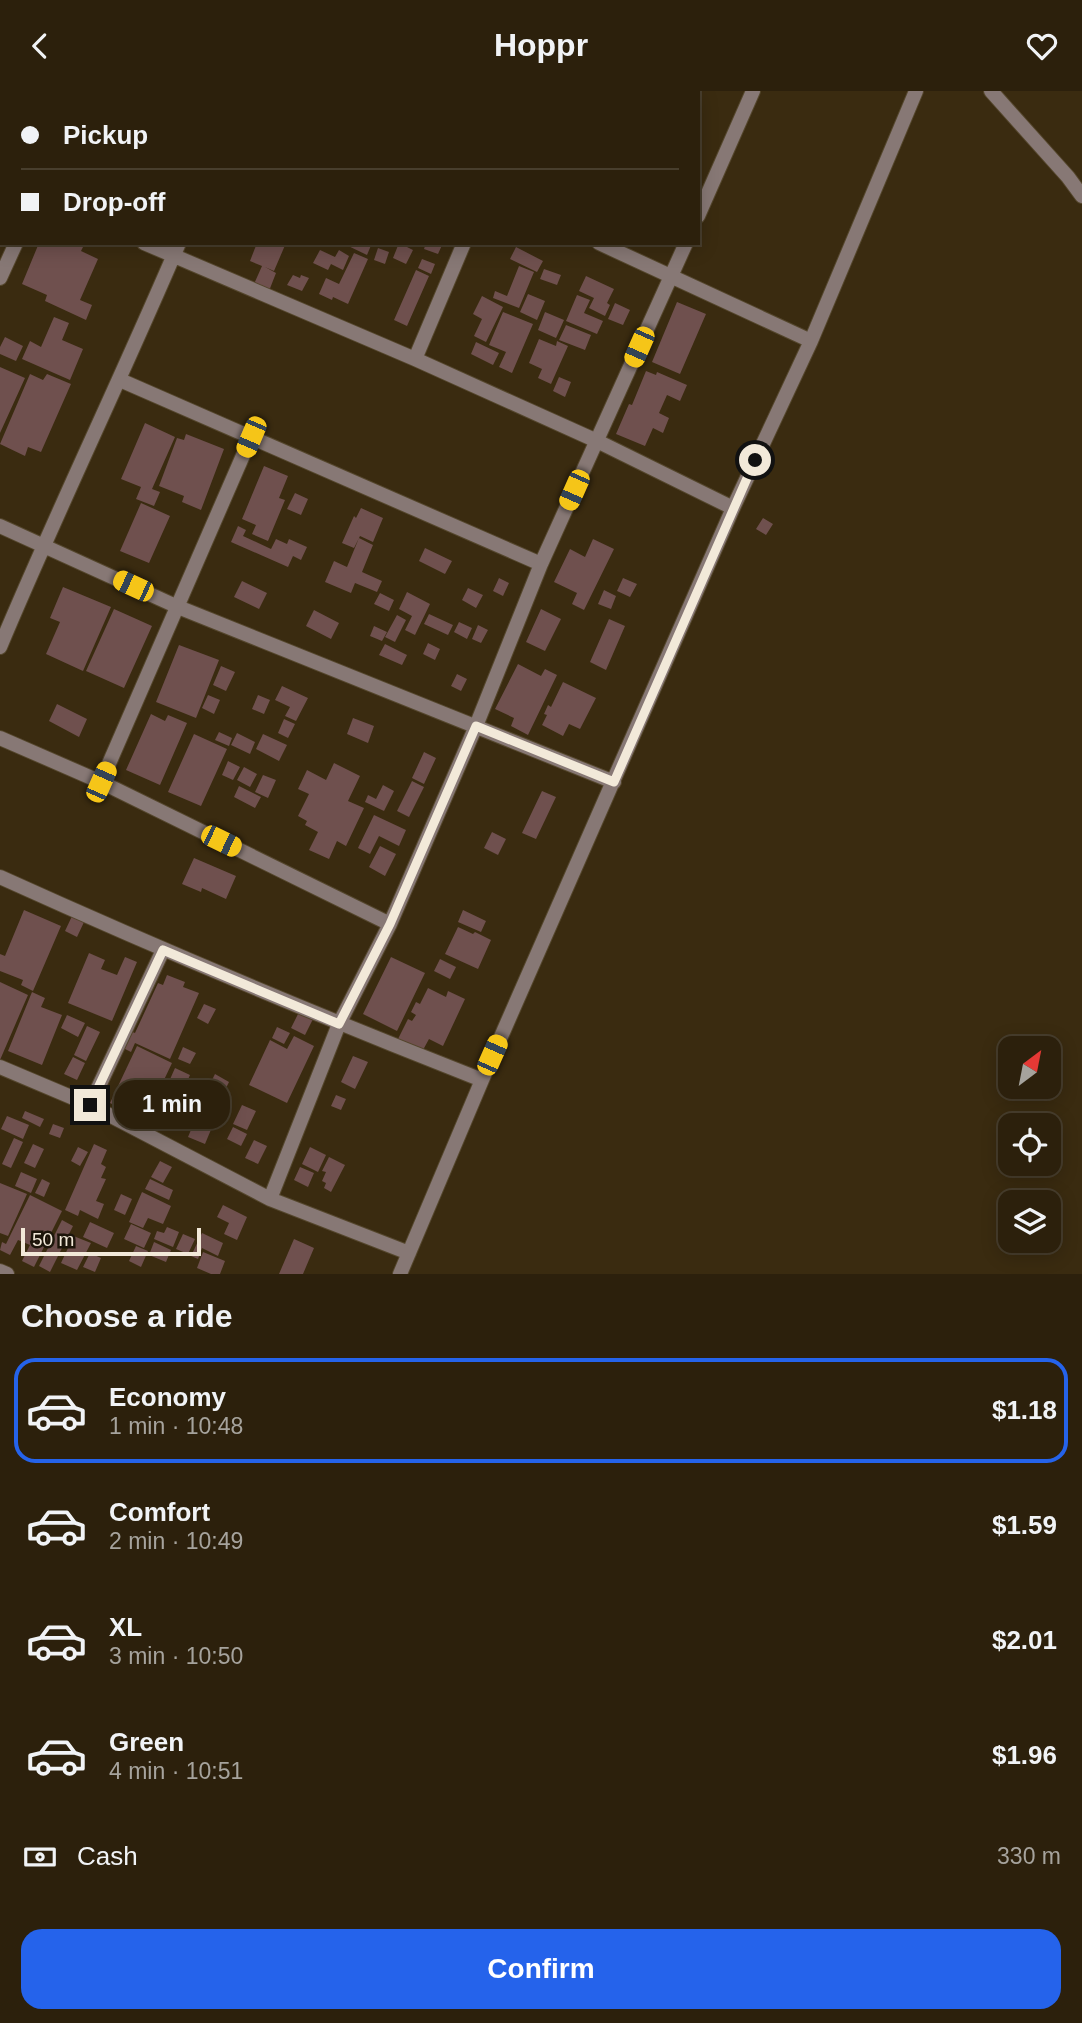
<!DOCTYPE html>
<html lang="en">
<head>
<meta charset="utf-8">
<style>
  :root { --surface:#2c200c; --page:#342815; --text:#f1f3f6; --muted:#a6a39d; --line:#483e2d; --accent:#2563eb }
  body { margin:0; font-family:Arial,sans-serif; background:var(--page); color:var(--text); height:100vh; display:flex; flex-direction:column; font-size:26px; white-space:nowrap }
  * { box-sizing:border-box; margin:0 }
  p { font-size:23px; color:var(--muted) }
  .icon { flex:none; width:38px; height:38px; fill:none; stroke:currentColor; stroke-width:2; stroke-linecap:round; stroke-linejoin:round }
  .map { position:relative; height:1183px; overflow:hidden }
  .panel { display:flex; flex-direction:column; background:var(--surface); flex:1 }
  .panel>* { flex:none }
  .banner { position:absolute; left:0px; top:0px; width:700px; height:154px; box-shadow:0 4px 18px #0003,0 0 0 2px var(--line); display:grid; align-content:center; height:154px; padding:0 21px; background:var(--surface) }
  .needle { width:46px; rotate:32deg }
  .tools { position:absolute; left:998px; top:945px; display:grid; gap:14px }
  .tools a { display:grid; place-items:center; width:63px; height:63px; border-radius:14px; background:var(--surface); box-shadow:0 4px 18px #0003,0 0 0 2px var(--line); font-size:35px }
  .scale { position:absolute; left:21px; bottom:18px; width:180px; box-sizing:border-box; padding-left:7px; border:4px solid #f2e9d9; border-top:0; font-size:19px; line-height:24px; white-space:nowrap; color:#f2e9d9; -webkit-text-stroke:5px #1c150a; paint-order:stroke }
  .end { position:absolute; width:32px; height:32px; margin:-16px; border:9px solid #f2e9d9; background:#111; box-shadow:0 0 0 4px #111 }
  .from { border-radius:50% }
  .bubble { position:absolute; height:49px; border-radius:21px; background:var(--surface); box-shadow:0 4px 18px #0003,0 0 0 2px var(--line); font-size:23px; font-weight:800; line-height:49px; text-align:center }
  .car { position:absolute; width:21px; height:42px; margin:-21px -10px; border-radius:9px; box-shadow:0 0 5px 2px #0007; background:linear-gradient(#f5c518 24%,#345 0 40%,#f5c518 0 76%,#345 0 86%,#f5c518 0) }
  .banner b { display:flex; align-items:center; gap:24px; height:66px; font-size:26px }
  .banner b+b { border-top:2px solid var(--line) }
  .banner i { width:18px; height:18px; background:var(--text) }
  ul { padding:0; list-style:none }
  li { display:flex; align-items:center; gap:21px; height:105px; margin:0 14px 10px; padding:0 7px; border:4px solid transparent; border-radius:21px }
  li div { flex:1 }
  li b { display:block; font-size:26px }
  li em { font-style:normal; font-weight:800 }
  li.on { border-color:var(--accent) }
  li>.icon { width:63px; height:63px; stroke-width:1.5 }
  h2 { padding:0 21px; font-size:32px; line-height:84px }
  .pay { display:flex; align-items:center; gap:18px; height:77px; padding:0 21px; font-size:26px }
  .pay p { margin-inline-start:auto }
  .button { display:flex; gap:14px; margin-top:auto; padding:14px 21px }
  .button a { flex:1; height:80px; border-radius:21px; background:var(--accent); color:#fff; font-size:28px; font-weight:800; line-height:80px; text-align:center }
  header { display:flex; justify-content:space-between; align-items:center; height:91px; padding:0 21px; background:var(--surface); font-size:32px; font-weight:800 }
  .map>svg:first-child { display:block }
  .building { fill:#6f504e }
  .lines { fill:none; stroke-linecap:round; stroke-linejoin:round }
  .street-casing { stroke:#54462c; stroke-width:16 }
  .street { stroke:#877875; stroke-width:14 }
  .route { stroke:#f2e9d9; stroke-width:9 }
</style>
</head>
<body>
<header><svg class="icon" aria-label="back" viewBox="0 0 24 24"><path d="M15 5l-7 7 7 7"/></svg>Hoppr<svg class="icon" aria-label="heart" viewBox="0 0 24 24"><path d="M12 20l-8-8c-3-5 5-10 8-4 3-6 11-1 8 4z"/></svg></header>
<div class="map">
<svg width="1082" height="1183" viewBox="0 0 1082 1183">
  <rect width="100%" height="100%" fill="#3a2b10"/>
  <path class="building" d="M 39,152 L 85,152 L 81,160 L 98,168 L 80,209 L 92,214 L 86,229 L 45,210 L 47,204 L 22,193 Z
    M 257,152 L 286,152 L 274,180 L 265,176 L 276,182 L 269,200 L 254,193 L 262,175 L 250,170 Z
    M 342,152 L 372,152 L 367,164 Z
    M 399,152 L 413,159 L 406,173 L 393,167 Z
    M 426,152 L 443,152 L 438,163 L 424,158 Z
    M 516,156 L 543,170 L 537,181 L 510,168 Z
    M 378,157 L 389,161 L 385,173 L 374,169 Z
    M 320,159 L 335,166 L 339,159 L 349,165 L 343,179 L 331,173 L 328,179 L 313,172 Z
    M 354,162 L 368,168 L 348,213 L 333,206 L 332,209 L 319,203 L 326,187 L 339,193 Z
    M 422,168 L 435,173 L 431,183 L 418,177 Z
    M 519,175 L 534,181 L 519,217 L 493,207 L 495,200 L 507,205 Z
    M 544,178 L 561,184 L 557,194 L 540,188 Z
    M 416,179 L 429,185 L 407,235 L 394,229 Z
    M 293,184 L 300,187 L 301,184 L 309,187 L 302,200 L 287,194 Z
    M 586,185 L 614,198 L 607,212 L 610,214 L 605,225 L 589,217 L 594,207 L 579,200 Z
    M 528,203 L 545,210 L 537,229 L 520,221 Z
    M 577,204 L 590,209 L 584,222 L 603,230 L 597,243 L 566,230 Z
    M 482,205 L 503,216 L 486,251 L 474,245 L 482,228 L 473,223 Z
    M 677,211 L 706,223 L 680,283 L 652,271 Z
    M 615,212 L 630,219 L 623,234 L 608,228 Z
    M 503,221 L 533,233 L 512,282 L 499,276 L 506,261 L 489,254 Z
    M 545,221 L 564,229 L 556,247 L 538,239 Z
    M 54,226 L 69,232 L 62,249 L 83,258 L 70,289 L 22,268 L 30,250 L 41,256 Z
    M 566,234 L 591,244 L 585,259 L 559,249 Z
    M 5,246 L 23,255 L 16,270 L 0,263 L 0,256 Z
    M 539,248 L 556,255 L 557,250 L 568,255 L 551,293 L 538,287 L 542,278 L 529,272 Z
    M 476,251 L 499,262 L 493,274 L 471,263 Z
    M 0,276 L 25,287 L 0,342 Z
    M 646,280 L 656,284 L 657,281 L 687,294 L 680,310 L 667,304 L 659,322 L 669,327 L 663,342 L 653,337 L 645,355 L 616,343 L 629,313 L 632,314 Z
    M 30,283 L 43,289 L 47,283 L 71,293 L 41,361 L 28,356 L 25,365 L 0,353 Z
    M 559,286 L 571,291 L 565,306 L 553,300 Z
    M 145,332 L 175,346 L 152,398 L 160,401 L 154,415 L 136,408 L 141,396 L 121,388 Z
    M 186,343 L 224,358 L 201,419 L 182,411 L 184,405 L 159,395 L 177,347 L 184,349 Z
    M 264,375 L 288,385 L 279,407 L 285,409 L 268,450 L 252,443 L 256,434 L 242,428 Z
    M 295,402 L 308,408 L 301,424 L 287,418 Z
    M 141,412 L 170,425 L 149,472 L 120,460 Z
    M 361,417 L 383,427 L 373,451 L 360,445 L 354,457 L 342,452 L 354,425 L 356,427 Z
    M 763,427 L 773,433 L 766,444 L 756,438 Z
    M 238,435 L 246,439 L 243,445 L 271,458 L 276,448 L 287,453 L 289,448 L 307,456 L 301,469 L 293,465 L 288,476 L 231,451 Z
    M 359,447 L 373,454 L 362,481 L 382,490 L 377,501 L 355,492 L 351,502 L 325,491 L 334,470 L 347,476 Z
    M 593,448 L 614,458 L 584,519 L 572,513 L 577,502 L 554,491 L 570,458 L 585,466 Z
    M 425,457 L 452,470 L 445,483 L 419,470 Z
    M 499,487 L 509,492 L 503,505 L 493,500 Z
    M 623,487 L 637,493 L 630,506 L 617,500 Z
    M 242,490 L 267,502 L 259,518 L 234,506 Z
    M 63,496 L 111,516 L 83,580 L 46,563 L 60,531 L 50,527 Z
    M 468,497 L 483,504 L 476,517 L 462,509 Z
    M 604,499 L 616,505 L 611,518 L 598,513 Z
    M 407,501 L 430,513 L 415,544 L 405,539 L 412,525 L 399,518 Z
    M 380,502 L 394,509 L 389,520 L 374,513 Z
    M 114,518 L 152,535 L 124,597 L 86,580 Z
    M 541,518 L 561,528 L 545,560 L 526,551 Z
    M 314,519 L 339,532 L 331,548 L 306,535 Z
    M 429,523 L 453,534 L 448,544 L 424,533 Z
    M 397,524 L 406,529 L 395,551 L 385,546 Z
    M 609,528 L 625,535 L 606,579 L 590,571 Z
    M 459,531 L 472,537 L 467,548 L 454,541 Z
    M 478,534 L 488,539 L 481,552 L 472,548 Z
    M 374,535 L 387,541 L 382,550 L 370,545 Z
    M 428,552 L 440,558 L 435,569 L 423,563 Z
    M 385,553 L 407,564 L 402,574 L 379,564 Z
    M 179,554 L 219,569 L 196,627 L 156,611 Z
    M 518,573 L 541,585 L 545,578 L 557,584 L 528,644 L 511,635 L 514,627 L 495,618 Z
    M 221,575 L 235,581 L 226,600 L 213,594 Z
    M 457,583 L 467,588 L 461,600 L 451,595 Z
    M 563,591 L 596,607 L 580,638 L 569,633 L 563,645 L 542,634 L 547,624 L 544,623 L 548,614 L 551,616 Z
    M 282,595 L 308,607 L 296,630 L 285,625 L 290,616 L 275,609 Z
    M 208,604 L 220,609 L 214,623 L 202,617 Z
    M 258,604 L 270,609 L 264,623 L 252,618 Z
    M 57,613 L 87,628 L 79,646 L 49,630 Z
    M 151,623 L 165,630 L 168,624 L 187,632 L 160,694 L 126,679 Z
    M 353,627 L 374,635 L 368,652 L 347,643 Z
    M 284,628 L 295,633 L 288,647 L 278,642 Z
    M 219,641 L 232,647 L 229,655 L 215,649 Z
    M 237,642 L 255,651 L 250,663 L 231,654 Z
    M 194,643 L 227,658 L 201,715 L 168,701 Z
    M 263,643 L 287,654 L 279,670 L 256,658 Z
    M 424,661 L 436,667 L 424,693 L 412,687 Z
    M 228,670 L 240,676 L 233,689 L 222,684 Z
    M 334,672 L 360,685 L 348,710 L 364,717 L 346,755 L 337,750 L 329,768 L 309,759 L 318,741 L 305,734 L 307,730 L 298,725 L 309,703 L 298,698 L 307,679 L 326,689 Z
    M 244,676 L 257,683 L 250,696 L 237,689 Z
    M 263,684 L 276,689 L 268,707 L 255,701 Z
    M 412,690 L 424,696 L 409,726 L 397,720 Z
    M 383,694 L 394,700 L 384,720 L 365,711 L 368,704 L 376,708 Z
    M 239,695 L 261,706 L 255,717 L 234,706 Z
    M 542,700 L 556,706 L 536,748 L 522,742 Z
    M 374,724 L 406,739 L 399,755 L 379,745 L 370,763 L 358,757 Z
    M 492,741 L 506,748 L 498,764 L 484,757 Z
    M 380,755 L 396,763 L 385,785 L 369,776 Z
    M 194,767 L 236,785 L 226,808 L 202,797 L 201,801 L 182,793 Z
    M 24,819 L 61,835 L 33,900 L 21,894 L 23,889 L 0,880 L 0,863 L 5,865 Z
    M 463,819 L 486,830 L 481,841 L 458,831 Z
    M 73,823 L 85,829 L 77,846 L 65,840 Z
    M 458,836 L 473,843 L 475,841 L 491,849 L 478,878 L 445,863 Z
    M 89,862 L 105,869 L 101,878 L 117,884 L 125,866 L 137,871 L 112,930 L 68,912 Z
    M 391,866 L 425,882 L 397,940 L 363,923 Z
    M 440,868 L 456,876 L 450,888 L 434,880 Z
    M 167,884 L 185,891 L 183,896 L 199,902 L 170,968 L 135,952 L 131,961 L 123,957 L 130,940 L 135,942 L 158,892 L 163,894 Z
    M 0,891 L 28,904 L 0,969 Z
    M 428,897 L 446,906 L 448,900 L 465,908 L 443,955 L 429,948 L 423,959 L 398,948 L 408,928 L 412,930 L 416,924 L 411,921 L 416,911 L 420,913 Z
    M 32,901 L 45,907 L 41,916 L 62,924 L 42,974 L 8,960 Z
    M 204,913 L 216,918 L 208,933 L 197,927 Z
    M 299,921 L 313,928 L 305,944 L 291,937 Z
    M 67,924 L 85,932 L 78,946 L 61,937 Z
    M 87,935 L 100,941 L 86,970 L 74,964 Z
    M 277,936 L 290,942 L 284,953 L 272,947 Z
    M 294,945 L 314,955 L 287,1012 L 249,994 L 270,949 L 287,958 Z
    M 137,955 L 172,972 L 145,1029 L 110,1012 Z
    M 183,956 L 196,962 L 190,973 L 178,968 Z
    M 353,965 L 368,971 L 355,998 L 341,991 Z
    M 73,966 L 85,972 L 77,989 L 64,983 Z
    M 175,977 L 190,984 L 178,1011 L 163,1004 Z
    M 215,983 L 229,991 L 225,999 L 211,991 Z
    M 211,995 L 225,1002 L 215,1023 L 201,1016 Z
    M 336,1004 L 346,1008 L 341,1019 L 331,1015 Z
    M 242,1014 L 256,1020 L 247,1039 L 233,1033 Z
    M 25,1020 L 44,1028 L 40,1036 L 22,1027 Z
    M 198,1022 L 215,1029 L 205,1053 L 188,1046 Z
    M 7,1025 L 29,1034 L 23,1048 L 1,1038 Z
    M 53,1033 L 64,1037 L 60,1047 L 49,1043 Z
    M 233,1036 L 247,1043 L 241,1055 L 227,1048 Z
    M 14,1047 L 23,1051 L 11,1077 L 2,1073 Z
    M 254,1049 L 267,1055 L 258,1073 L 245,1067 Z
    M 33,1053 L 44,1058 L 35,1077 L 24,1072 Z
    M 94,1053 L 107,1059 L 101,1073 L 106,1076 L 101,1087 L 106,1088 L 96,1110 L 104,1113 L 98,1128 L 80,1119 L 78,1125 L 65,1119 Z
    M 78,1056 L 88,1061 L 80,1075 L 71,1070 Z
    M 310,1056 L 326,1064 L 318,1081 L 302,1073 Z
    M 329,1066 L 345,1074 L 331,1101 L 324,1097 L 326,1092 L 322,1090 L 326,1081 L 322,1080 Z
    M 160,1070 L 172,1076 L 163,1092 L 151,1086 Z
    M 300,1076 L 314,1082 L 308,1096 L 294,1089 Z
    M 21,1081 L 37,1088 L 31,1102 L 15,1095 Z
    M 42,1088 L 50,1092 L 44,1106 L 35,1102 Z
    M 150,1088 L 173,1099 L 169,1109 L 145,1098 Z
    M 0,1092 L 27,1103 L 8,1145 L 0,1142 Z
    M 142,1101 L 171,1115 L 163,1133 L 148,1127 L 143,1137 L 129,1131 Z
    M 121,1103 L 132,1108 L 125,1124 L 114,1119 Z
    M 30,1104 L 62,1120 L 34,1176 L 22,1170 L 30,1154 L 18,1149 L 10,1164 L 0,1159 L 2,1151 L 6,1153 Z
    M 223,1114 L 247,1126 L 237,1149 L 224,1143 L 229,1132 L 217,1126 Z
    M 62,1129 L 73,1135 L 50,1181 L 39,1175 Z
    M 90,1131 L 114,1142 L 107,1157 L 83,1146 Z
    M 131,1133 L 151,1142 L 144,1157 L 124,1148 Z
    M 167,1136 L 179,1141 L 173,1156 L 154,1148 L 157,1140 L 164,1142 Z
    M 202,1142 L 223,1152 L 218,1165 L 202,1157 L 198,1168 L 191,1165 Z
    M 183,1143 L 195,1148 L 188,1163 L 176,1158 Z
    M 71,1144 L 91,1152 L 77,1179 L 61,1172 L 68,1157 L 65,1156 Z
    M 294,1148 L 314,1157 L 303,1183 L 279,1183 Z
    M 154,1151 L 171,1159 L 166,1171 L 149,1164 Z
    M 136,1155 L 148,1160 L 141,1176 L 129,1170 Z
    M 203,1161 L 225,1170 L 220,1183 L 211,1183 L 197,1177 Z
    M 90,1162 L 101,1167 L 95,1181 L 83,1176 Z"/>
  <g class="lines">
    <g class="street-casing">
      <path id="street" d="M 245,0 L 249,2
        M 991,0 L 1068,86 L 1082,105
        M 82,2 L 83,0
        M 525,2 L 525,0
        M 0,90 L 2,91
        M 698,125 L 753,0
        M 144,152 L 415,268 L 597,350 L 733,417
        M 599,152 L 811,250
        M 0,187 L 16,152
        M 415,268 L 464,152
        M 120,289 L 541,473
        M 0,435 L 178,516 L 614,691
        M 0,556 C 57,420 121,288 179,152
        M 0,647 L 101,691 L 390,833
        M 101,691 L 251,346
        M 0,786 C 159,858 319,925 482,989
        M 0,976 L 90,1014 L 270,1108 L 409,1162
        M 90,1014 L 163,859
        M 270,1108 L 339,933 L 390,833 L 476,635 L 541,473 L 686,152
        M 0,1180 L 7,1183
        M 400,1183 L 482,989 L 733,417 L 811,250 L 916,0"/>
    </g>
    <use href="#street" class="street"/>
  </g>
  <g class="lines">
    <path class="route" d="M 90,1014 L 163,859 L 339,933 L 390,833 L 476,635 L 614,691 L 755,369"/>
  </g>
</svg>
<div class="tools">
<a><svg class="needle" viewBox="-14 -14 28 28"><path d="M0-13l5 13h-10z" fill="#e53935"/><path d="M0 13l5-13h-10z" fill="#a6a39d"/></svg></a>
<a><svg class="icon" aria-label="locate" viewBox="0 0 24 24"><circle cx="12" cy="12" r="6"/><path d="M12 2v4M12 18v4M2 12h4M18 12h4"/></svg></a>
<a><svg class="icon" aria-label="layers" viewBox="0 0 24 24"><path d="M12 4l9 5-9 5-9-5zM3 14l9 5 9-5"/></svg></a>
</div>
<div class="scale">50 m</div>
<i class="end from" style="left:755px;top:369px"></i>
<i class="end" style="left:90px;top:1014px"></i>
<div class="bubble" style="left:114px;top:989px;width:116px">1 min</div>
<i class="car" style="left:639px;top:256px;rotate:204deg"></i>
<i class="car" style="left:251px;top:346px;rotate:203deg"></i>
<i class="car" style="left:574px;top:399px;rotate:204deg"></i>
<i class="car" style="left:133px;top:495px;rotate:295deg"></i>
<i class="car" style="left:101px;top:691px;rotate:24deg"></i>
<i class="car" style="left:221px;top:750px;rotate:116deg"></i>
<i class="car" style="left:492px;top:964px;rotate:24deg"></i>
<div class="banner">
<b><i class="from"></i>Pickup</b>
<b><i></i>Drop-off</b>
</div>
</div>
<section class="panel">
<h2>Choose a ride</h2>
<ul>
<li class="on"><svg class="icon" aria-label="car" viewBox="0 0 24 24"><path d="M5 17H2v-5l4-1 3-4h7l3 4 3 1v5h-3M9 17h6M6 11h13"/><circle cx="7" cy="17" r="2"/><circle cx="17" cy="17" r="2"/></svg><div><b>Economy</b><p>1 min · 10:48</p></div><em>$1.18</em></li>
<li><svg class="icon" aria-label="car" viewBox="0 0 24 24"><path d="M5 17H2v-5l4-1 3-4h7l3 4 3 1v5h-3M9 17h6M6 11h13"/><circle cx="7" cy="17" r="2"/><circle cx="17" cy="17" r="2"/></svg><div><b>Comfort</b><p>2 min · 10:49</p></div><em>$1.59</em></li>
<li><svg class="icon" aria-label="car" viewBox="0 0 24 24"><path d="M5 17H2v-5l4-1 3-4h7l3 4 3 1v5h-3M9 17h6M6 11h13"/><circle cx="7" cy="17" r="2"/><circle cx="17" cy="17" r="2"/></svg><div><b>XL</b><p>3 min · 10:50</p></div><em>$2.01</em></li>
<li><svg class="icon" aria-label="car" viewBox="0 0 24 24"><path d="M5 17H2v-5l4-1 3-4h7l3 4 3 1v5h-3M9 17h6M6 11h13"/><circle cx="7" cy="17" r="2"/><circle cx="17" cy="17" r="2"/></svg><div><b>Green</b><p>4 min · 10:51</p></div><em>$1.96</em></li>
</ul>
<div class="pay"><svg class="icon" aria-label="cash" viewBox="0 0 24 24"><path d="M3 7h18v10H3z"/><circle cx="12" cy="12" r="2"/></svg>Cash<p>330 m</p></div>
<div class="button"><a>Confirm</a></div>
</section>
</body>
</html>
